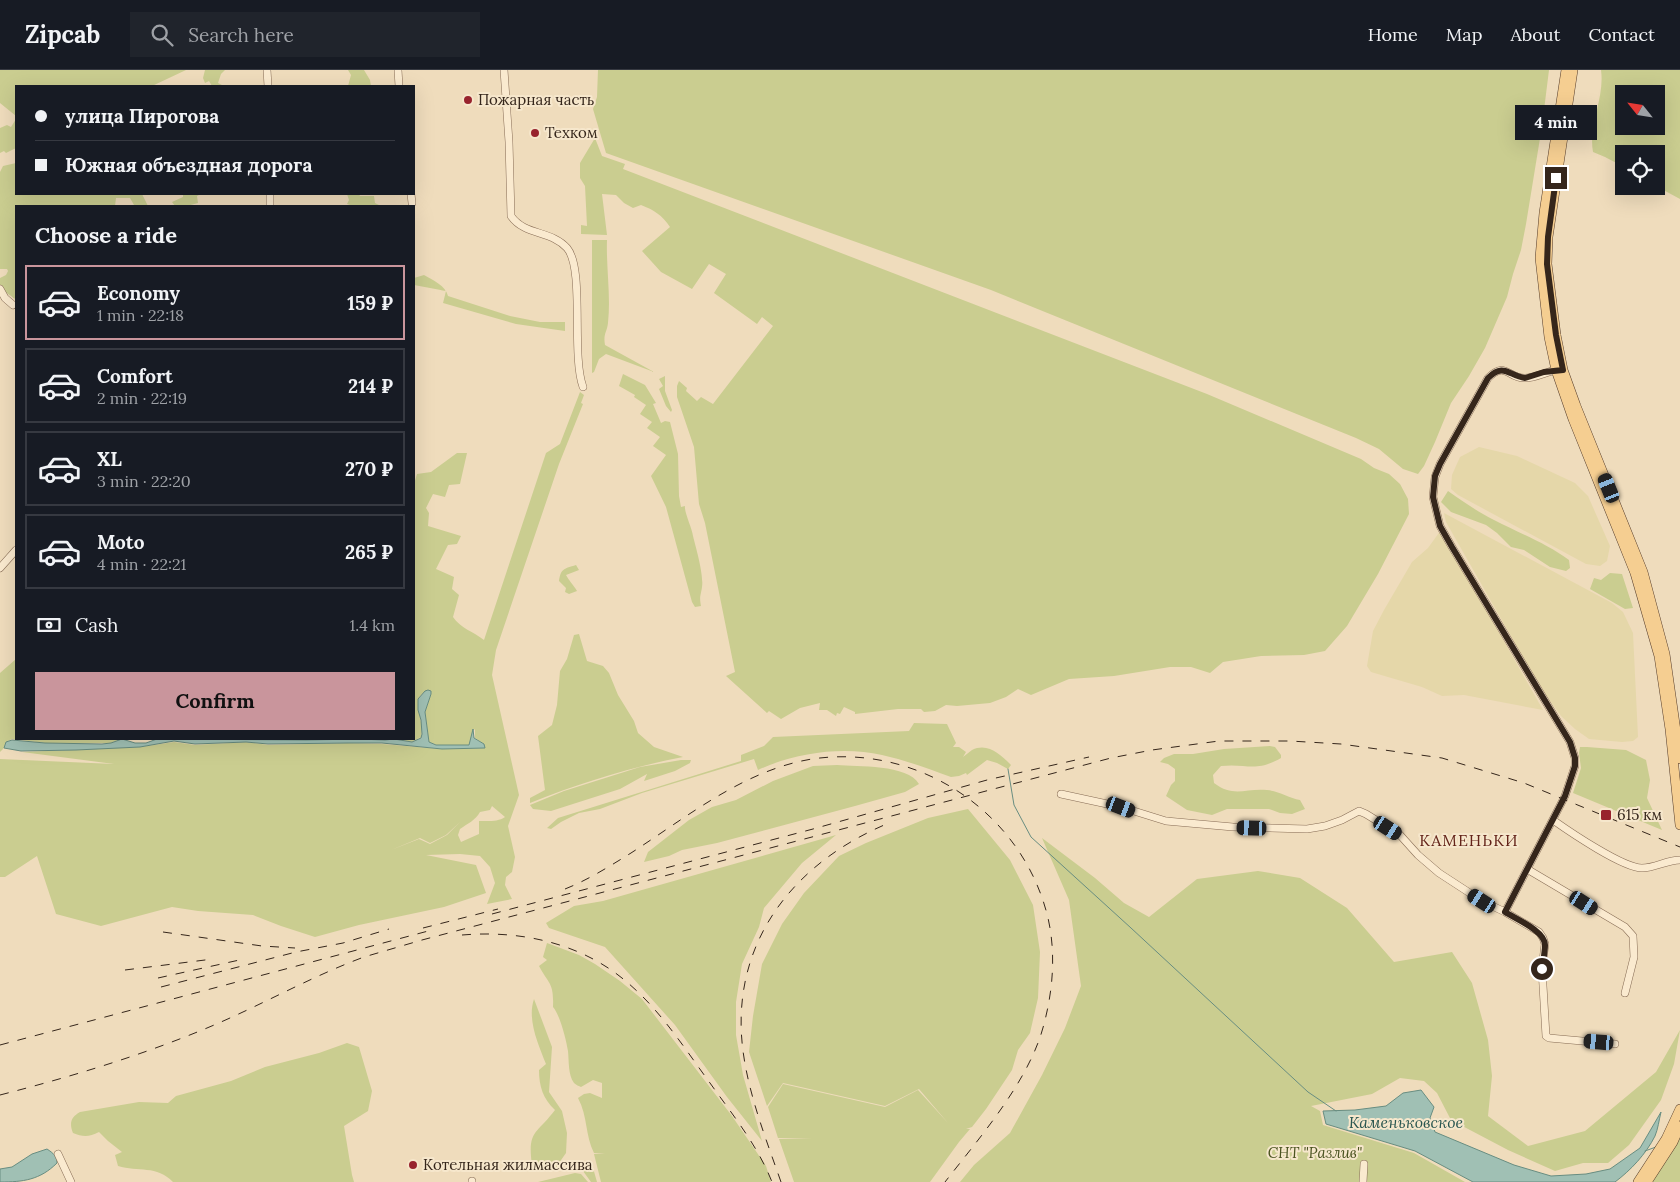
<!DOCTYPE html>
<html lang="en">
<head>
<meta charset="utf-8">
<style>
  :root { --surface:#171b24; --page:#20242c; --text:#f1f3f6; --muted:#9ea1a6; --line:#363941; --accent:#c9959c }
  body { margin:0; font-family:Lora,serif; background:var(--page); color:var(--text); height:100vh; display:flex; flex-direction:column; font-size:19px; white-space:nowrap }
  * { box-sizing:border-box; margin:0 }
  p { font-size:16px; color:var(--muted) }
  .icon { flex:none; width:28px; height:28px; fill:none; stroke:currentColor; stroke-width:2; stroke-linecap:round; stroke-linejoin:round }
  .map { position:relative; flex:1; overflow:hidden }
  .details { position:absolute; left:15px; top:135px; width:400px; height:535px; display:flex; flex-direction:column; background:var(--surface); border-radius:0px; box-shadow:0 5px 20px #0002 }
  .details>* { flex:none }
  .hud { position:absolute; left:15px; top:15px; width:400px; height:110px; border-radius:0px; box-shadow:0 5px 20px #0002; display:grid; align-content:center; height:110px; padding:0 20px; background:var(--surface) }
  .needle { width:32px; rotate:300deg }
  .controls { position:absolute; left:1615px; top:15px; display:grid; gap:10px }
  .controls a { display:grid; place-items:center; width:50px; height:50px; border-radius:0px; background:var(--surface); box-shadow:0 5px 20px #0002; font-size:25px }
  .end { position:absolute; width:22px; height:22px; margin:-11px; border:6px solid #35261b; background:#fff; box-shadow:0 0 0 2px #fff }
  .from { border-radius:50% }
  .bubble { position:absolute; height:35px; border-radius:0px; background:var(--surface); box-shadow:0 5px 20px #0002; font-size:16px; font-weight:700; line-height:35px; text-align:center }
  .car { position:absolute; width:15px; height:30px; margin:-15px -8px; border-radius:6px; box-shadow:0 0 4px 1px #0007; background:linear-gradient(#222 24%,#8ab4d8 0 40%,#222 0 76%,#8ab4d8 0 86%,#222 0) }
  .hud b { display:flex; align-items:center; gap:18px; height:48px; font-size:19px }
  .hud b+b { border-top:1px solid var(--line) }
  .hud i { width:12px; height:12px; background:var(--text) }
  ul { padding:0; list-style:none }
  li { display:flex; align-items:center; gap:15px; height:75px; margin:0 10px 8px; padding:0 10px; border:2px solid var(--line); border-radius:0px }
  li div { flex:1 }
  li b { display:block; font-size:19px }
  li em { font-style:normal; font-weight:700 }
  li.on { border-color:var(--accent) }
  li>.icon { width:45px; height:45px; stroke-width:1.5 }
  h2 { padding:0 20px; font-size:22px; line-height:60px }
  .pay { display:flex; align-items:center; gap:12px; height:55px; padding:0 20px; font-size:19px }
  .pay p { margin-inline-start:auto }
  .button { display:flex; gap:10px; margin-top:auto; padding:10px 20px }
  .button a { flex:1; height:58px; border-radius:0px; background:var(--accent); color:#111; font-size:20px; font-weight:700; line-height:58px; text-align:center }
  header { display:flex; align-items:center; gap:30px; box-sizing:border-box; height:70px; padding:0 25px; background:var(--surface); border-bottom:1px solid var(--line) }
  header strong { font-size:24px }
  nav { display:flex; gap:28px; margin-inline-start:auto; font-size:18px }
  .search { width:350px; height:45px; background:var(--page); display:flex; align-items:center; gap:12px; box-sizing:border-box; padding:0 18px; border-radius:0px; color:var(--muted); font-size:19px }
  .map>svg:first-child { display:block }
  .farmland { fill:#e5d7a9 }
  .green { fill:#cacd90; fill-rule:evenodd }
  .water { fill:#a0c0b4; stroke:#688d81 }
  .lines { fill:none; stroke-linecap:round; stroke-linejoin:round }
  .stream { stroke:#688d81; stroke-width:1 }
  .minor-casing { stroke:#876c55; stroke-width:8 }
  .major-casing { stroke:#543b2a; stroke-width:10 }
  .minor { stroke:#faeacf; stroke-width:7 }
  .major { stroke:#f5ce91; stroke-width:9 }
  .rail { stroke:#35261b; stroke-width:1; stroke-dasharray:9 9; stroke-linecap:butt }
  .route { stroke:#35261b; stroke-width:6 }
  .poi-dot { fill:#98232d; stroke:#f6e7cc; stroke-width:2 }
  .labels { text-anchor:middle; stroke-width:4; stroke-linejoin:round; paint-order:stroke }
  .poi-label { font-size:15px; fill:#35261b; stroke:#f6e7cc; text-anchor:start }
  .park-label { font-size:15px; font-style:italic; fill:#4a5320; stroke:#f6e7cc }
  .neighbourhood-label { font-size:16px; letter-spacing:1px; fill:#632319; stroke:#f6e7cc }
  .water-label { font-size:16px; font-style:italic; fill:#295650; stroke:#f6e7cc }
</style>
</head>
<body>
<header>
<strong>Zipcab</strong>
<div class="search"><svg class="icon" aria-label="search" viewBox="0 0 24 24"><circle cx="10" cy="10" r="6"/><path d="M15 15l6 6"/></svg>Search here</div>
<nav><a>Home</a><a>Map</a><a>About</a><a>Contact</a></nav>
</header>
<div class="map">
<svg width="1680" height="1112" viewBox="0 0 1680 1112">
  <rect width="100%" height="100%" fill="#efdcbc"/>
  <path class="farmland" d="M 1479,377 L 1517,386 L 1575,413 L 1588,426 L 1610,476 L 1607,491 L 1600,496 L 1586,494 L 1458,425 L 1451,419 L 1452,405 L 1460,387 Z
    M 1444,443 L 1612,533 L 1623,542 L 1633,563 L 1638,667 L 1633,671 L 1622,672 L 1589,669 L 1575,659 L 1561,646 L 1541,619 L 1446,452 Z
    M 1441,460 L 1543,640 L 1464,625 L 1442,626 L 1422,617 L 1371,602 L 1367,596 L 1373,561 L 1384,540 L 1412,492 L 1428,478 Z"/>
  <path class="green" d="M 0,0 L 186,0 L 152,16 L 16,16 L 16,46 L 0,33 Z
    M 205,0 L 225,0 L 221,4 L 218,13 L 224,16 L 212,16 L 209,11 L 205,13 L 203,8 Z
    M 348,0 L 364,0 L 370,10 L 371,16 L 348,16 L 351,5 Z
    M 598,0 L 1549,0 L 1542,56 L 1526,154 L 1521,180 L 1513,204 L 1507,227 L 1485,278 L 1469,306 L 1451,333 L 1435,372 L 1424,396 L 1418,404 L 1403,399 L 1379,379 L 1356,368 L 991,220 L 606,83 L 593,39 L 597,27 Z
    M 1601,0 L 1680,0 L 1680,129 L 1656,116 L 1656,84 L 1624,84 L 1624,97 L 1605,87 L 1593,82 C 1588,54 1605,28 1601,0 ZM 1624,24 L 1656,24 L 1656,56 L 1624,56 Z
    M 16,49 L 16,78 L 6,83 L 4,81 L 0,83 L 0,58 L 7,55 L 11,57 Z
    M 595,68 L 602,86 L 625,94 L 623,99 L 1207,324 L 1361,389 L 1374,398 L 1389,404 L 1400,414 L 1408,429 L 1409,444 L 1378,504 L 1347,556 L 1325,581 L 1304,585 L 1261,586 L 1223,592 L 1210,603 L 1191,597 L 1170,597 L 1114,606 L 1069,609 L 1031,625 L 1018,619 L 1006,627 L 990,633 L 957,636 L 946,635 L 935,641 L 924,642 L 921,639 L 898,639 L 855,644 L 855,642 L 844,637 L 840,644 L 837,643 L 836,646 L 827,640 L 819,640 L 820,633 L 800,638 L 781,649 L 769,641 L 767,643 L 726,606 L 735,602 L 705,453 L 699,434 L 694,377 L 677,327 L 677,316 L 679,311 L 687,318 L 686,321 L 697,331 L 701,327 L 713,334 L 773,256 L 762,247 L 757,254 L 714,223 L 726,204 L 709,194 L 692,219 L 661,202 L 642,181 L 670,157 C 662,145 654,140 641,135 L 633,138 L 624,133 L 616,125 L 602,124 L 607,165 L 581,164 L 581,155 L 587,156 L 585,116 L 580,108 L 580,93 Z
    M 16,93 L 16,124 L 142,124 L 148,136 L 134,135 L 130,128 L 116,128 L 115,136 L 16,136 L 16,229 C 12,228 9,223 4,222 L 0,216 L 0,208 L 6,205 L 8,201 L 7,199 L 0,199 L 0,102 L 3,96 Z
    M 183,124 L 201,124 L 197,126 L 198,133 L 187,136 L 175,136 L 172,132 L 183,127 Z
    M 347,124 L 359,124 L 360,126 L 374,126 L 375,133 L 381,136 L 353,136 L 347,134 L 349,130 Z
    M 592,170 L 607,170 C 606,198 611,225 608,253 C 607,262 603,264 605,275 L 654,302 L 606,284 L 599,289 L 594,302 L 592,303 Z
    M 424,205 C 433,210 446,216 448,226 L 510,246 L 540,252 L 565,252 L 565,261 L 516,254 L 443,233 L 446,221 L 414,215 L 414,208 Z
    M 623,304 L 645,315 L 656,333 L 653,334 L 661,353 L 665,351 L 670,352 L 678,384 L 679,426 L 681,437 L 685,436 C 684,442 692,458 693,466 C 696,478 704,505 702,517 C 701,525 699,526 701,536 L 695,537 L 692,532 L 666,437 L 651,406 L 666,385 L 653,376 L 660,367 L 647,358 L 652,352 L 640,344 L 646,335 L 634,327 L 635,325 L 619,316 Z
    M 665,306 L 665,321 L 672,340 L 671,342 L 666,336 L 659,319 L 663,316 L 659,309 Z
    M 580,322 L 584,325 L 581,333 L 583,334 L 559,394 L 496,580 L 492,605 L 519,725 L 508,756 L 515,787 L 512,802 L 506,807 L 505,815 L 512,829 L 487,834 L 495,813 L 490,797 L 480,786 L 460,784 L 426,785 L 476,795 L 486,823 L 444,837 L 359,855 L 315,867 L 281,856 L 253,845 L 198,841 L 172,837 L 101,856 L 56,844 L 37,786 L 5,807 L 0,807 L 0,689 L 114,694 L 7,680 L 22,682 L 140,677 L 174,672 L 195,675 L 246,672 L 268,675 L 348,673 L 382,674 L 442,679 L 485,678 L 484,674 L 475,668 L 475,660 L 474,659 L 469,675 L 436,675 L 429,672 L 425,642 L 431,624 L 431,621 C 425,619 422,624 418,629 C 417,642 424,654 421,667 L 412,672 L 394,669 L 414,669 L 414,414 L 417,404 L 431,402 L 457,383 L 467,383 L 460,414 L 449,415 L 445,427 L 433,424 L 426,438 L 429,443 L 428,456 L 461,466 L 457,474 L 448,475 L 436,499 L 454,507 L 452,519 L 459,525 L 453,547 C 460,558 474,562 484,570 L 546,383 L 560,374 ZM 492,736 L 505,747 C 498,752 488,751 479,751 L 479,764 L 461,772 L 458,765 L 460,759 C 467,754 476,750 480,742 L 490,740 ZM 460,752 L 447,765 L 430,774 L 419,769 L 391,780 L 420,768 L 430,773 L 446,765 Z
    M 1448,421 C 1462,431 1478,442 1494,450 C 1519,463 1546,473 1569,490 L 1570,498 L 1566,501 L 1550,497 L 1524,480 L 1511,477 L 1497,463 L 1486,455 L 1451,442 L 1441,432 Z
    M 576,495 L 579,500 L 566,505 C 569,511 573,514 577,521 L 569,524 L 565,522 L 566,518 L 559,511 C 561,498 564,499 576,495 Z
    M 1610,503 L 1622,504 L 1633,538 L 1625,539 L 1590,519 L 1594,508 L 1601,510 Z
    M 579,564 L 587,591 L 603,596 L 609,603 L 618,625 L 634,651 L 638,663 L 654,677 L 683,687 C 631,697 580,713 530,733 L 530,728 L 545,720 L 538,666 L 552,655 L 557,635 L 560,601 L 567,589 L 574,565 Z
    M 16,589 L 16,669 L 121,669 L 111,673 L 45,673 L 12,669 L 6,672 L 4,678 L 0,682 L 0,603 Z
    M 914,653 L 947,654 L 956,673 L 953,677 L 959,677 L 966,682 L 963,687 C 966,685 969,682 972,680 C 988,672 1001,685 1011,695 L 1008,699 L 997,693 L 987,690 L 967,705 L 966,703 L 959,706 L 951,707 C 929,699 905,690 882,685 C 842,676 794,683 758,700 L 754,689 L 642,723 L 600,739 L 579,743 L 561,752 L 551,759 L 547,758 L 558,748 L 741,691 L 741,685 L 764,676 L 773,667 L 909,661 Z
    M 1270,676 L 1275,677 L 1281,685 L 1281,688 C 1255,703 1247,693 1221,696 L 1213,705 L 1214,713 C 1234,728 1245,718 1267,720 C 1279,721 1289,728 1300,730 L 1305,739 L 1292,744 L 1280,743 L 1269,739 L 1227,739 L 1212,745 L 1187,740 L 1166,726 L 1171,715 L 1175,711 L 1175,699 L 1168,694 L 1160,692 L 1164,688 L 1174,684 L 1193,684 L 1224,679 Z
    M 1580,677 L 1587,677 L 1626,680 L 1646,690 L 1650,710 L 1647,728 L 1662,760 L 1573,723 L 1581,698 L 1579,683 Z
    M 681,690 L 691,690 L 690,693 L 675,701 L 644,711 L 647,704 L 620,719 L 551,741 L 533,739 L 530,735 L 564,721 L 640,697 Z
    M 837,695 C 857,697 908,694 919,714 L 905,722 L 855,736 L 717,773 L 682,780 L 669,786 L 644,792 L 648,782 L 689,750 L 712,737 L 736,730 L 773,711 L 813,696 Z
    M 968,739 L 1010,790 L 1033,835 L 1040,882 L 1038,928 L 1030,963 L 1018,980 L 1012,1000 L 986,1039 L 972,1057 L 966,1059 L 970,1059 L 959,1072 L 930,1112 L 794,1112 L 779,1069 L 812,1068 L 778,1068 L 768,1037 L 783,1014 L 885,1037 L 918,1020 L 948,1053 L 919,1019 L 885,1036 L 783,1013 L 767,1036 L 749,982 L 753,946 L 762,894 L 782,854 L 804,823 L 839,786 L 866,773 L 928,748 Z
    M 836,765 L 802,793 L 764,838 L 759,857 L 742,894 L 736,932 L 736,965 L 743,1005 L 762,1071 L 727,1027 L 675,955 L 605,877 L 549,858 L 546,853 L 574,836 L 603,831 Z
    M 1042,768 L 1095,808 L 1124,833 L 1149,847 L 1197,809 L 1258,801 L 1300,808 L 1347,838 L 1394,892 L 1452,882 L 1472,913 L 1488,970 L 1492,1006 L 1488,1046 L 1528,1076 L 1585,1061 L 1656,1002 L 1680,960 L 1674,994 L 1661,1030 L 1629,1075 L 1608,1093 L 1583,1093 L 1555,1101 L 1508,1080 L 1451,1050 L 1437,1023 L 1424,1011 L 1400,1008 L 1372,1024 L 1311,1036 L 1320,1041 L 1323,1055 L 1414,1083 L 1465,1112 L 960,1112 L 974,1095 L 1010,1063 L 1042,1005 L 1065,958 L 1081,916 L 1069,830 Z
    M 547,873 L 579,885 L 595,894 L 620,911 L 642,929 L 732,1046 L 766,1096 L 771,1112 L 601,1112 L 594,1084 L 605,1083 L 594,1083 C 585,1065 588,1047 578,1028 L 584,1024 L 590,1023 L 602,1028 L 602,1013 L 593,1010 L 581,1017 C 579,1016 576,1015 574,1013 C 568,1005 569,991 568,981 C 566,969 560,945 553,937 C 554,912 549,915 539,896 L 547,890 L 543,887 Z
    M 534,929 L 552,977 L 549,1022 L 562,1041 L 567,1063 L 566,1083 L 554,1100 L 532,1095 C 527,1060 537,1064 555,1040 C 543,1029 539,1016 539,1000 L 546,994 C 538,974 527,949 534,929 Z
    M 347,973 L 359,977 L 372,1021 L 368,1041 L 344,1056 L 352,1105 L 354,1112 L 173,1112 C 157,1095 138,1102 118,1096 L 115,1085 L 122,1082 L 108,1071 L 99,1062 C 89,1067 83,1067 73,1063 C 69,1053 71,1047 80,1042 L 139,1032 L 168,1033 L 176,1026 L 231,1011 L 265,997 L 319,983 Z
    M 1680,1064 L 1680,1112 L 1651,1112 Z
    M 589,1090 L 591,1091 L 597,1112 L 591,1112 L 583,1101 Z
    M 575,1103 L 581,1104 L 588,1112 L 538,1112 Z"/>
  <path class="water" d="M 428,620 L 431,621 L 431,624 L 425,642 L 429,672 L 436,675 L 469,675 L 473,659 L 474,668 L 484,674 L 485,678 L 442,679 L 382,673 L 348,673 L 268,674 L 246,672 L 195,674 L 174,671 L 140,677 L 76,680 L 21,681 L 4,678 L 6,672 L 12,670 L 45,673 L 102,674 L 111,673 L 122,669 L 135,673 L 146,673 L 157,669 L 306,670 L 358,669 L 385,670 L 394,669 L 412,672 L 421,668 L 422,664 L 421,650 L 418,640 L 418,629 L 425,621 Z
    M 1421,1020 L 1434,1037 L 1430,1048 L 1435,1062 L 1514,1095 L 1551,1106 L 1586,1104 L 1610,1099 L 1640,1078 L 1661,1042 C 1659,1050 1658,1059 1655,1066 C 1646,1084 1631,1100 1615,1112 L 1473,1112 L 1415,1081 L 1326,1054 L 1323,1041 L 1355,1040 L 1386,1036 L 1403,1023 Z
    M 47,1079 C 53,1083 57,1086 57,1093 C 40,1110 23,1112 0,1112 L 0,1099 L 12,1097 L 32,1084 Z"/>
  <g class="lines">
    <path class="stream" d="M 1008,699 L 1014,735 L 1031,767 L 1131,858 L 1308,1022 L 1336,1041
      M 1645,1081 L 1656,1077"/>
    <g class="minor-casing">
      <path id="minor" d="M 267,0 L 268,16
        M 398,0 L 399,16
        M 504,0 L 509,72 L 511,146 C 525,166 551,160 567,178 C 585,199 571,284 583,317
        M 411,124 L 412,133
        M 270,136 L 270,124
        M 0,219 L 5,228 L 13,235
        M 0,498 L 16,480
        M 1061,724 L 1121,737 L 1166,751 L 1233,757 L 1307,759 L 1325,756 L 1342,750 L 1359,741 L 1366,744 L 1400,765 L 1418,785 L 1439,803 L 1482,831 L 1505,842 L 1539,862 L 1543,868 L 1545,874 L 1542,899 L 1546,966 L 1549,968 L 1615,974
        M 1553,750 C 1570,762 1623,798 1642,798 C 1655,798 1667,790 1680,790
        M 1527,799 L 1625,857 L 1633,866 L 1634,887 L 1625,923
        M 1505,842 L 1565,726 L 1575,696 L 1575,688 L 1570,672 L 1452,477 L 1440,456 L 1433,427 L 1435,407 L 1440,394 L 1488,308 C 1506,290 1508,309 1525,308 C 1535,308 1546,302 1556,300
        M 58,1084 L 71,1112
        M 472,1111 L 472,1112
        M 1363,1112 L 1364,1094"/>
    </g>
    <g class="major-casing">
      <path id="major" d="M 1566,0 L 1544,143 L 1540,188 L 1549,267 L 1556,300 L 1573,349 L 1635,503 L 1659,586 L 1670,659 L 1680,755
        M 1573,0 L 1548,167 L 1547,194 L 1556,265 L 1563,300 L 1576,336 L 1643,502 L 1665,584 L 1680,689
        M 1638,1112 L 1666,1069 L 1680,1039
        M 1647,1112 L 1673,1072 L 1680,1056"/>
    </g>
    <use href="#minor" class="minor"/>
    <use href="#major" class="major"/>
    <path class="rail" d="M 565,819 C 588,810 610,796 631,783 C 687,747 744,700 812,689 C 919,673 1023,743 1048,848 C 1056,883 1053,920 1044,954 C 1030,1010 980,1067 945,1112
      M 492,844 L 813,759 L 987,710 L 1089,687
      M 423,858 L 498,839
      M 163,862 L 262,876 L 295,878
      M 462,865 C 521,860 582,873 628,913 C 661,941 685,979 710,1013 C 732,1044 758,1076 772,1112
      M 125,900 L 213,889
      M 158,908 L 244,889
      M 161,917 L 296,882 L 343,873 L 389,859
      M 0,975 L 432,860
      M 0,1025 C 70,1007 140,986 207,958 C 260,936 310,907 364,887 L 422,870 L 1111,688 L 1152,680 L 1219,671 L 1290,671 L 1341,674 L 1442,688 L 1524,713 L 1680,777
      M 781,1112 C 766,1069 749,1026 743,981 C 729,873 794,792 889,753"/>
  </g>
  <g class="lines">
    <path class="route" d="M 1542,899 C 1543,891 1545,883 1545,875 C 1545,861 1516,849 1505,842 L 1565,726 L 1575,696 L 1575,688 L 1570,672 L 1452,477 L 1440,456 L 1433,427 L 1435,406 L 1440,394 L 1488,308 C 1504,292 1509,306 1525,308 L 1544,302 L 1563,300 L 1556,265 L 1547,194 L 1548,167 L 1556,108"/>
  </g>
  <g class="poi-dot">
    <circle cx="468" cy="30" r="5"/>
    <circle cx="535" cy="63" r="5"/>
    <rect x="1600" y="739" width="12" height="12" rx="2.5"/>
    <circle cx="413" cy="1095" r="5"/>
  </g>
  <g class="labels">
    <g class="poi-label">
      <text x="478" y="35">Пожарная часть</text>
      <text x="545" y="68">Техком</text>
      <text x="1617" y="750">615 км</text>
      <text x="423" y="1100">Котельная жилмассива</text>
    </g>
    <g class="park-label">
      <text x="1315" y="1088">СНТ "Разлив"</text>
    </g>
    <g class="neighbourhood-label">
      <text x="1469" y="776">КАМЕНЬКИ</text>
    </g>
    <g class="water-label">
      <text x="1406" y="1058">Каменьковское</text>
    </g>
  </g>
</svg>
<div class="controls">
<a><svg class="needle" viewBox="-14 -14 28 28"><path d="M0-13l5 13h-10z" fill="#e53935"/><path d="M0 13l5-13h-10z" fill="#9ea1a6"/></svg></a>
<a><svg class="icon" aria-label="locate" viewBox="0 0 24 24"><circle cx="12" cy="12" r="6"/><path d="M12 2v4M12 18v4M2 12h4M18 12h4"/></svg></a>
</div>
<i class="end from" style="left:1542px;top:899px"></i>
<i class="end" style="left:1556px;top:108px"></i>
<div class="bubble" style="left:1515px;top:35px;width:82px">4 min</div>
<i class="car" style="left:1609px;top:418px;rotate:338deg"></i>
<i class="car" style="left:1121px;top:737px;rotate:111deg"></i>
<i class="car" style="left:1252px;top:758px;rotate:272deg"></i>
<i class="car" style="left:1388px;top:758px;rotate:122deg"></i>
<i class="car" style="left:1482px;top:831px;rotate:303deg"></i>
<i class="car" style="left:1584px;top:833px;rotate:122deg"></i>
<i class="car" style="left:1599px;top:972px;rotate:275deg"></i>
<div class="hud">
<b><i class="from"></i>улица Пирогова</b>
<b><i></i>Южная объездная дорога</b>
</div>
<section class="details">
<h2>Choose a ride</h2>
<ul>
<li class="on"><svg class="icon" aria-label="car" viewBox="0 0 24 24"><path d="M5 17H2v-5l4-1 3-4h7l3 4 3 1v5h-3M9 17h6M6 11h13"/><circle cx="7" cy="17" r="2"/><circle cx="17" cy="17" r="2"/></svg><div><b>Economy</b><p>1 min · 22:18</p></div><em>159 ₽</em></li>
<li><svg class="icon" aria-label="car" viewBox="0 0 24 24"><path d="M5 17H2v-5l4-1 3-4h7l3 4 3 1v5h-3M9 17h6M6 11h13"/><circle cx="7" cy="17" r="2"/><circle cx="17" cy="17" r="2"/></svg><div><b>Comfort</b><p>2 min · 22:19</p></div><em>214 ₽</em></li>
<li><svg class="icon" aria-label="car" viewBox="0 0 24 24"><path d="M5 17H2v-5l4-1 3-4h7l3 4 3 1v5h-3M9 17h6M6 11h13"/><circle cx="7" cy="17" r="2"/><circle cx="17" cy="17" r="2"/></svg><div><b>XL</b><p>3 min · 22:20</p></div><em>270 ₽</em></li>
<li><svg class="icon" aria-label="car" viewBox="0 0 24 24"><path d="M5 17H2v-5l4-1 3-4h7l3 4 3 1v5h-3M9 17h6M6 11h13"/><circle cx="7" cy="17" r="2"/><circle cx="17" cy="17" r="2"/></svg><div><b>Moto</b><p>4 min · 22:21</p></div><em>265 ₽</em></li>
</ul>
<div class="pay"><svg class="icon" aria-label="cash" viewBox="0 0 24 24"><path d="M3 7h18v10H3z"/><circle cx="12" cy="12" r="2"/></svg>Cash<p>1.4 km</p></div>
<div class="button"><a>Confirm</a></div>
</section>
</div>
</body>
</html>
